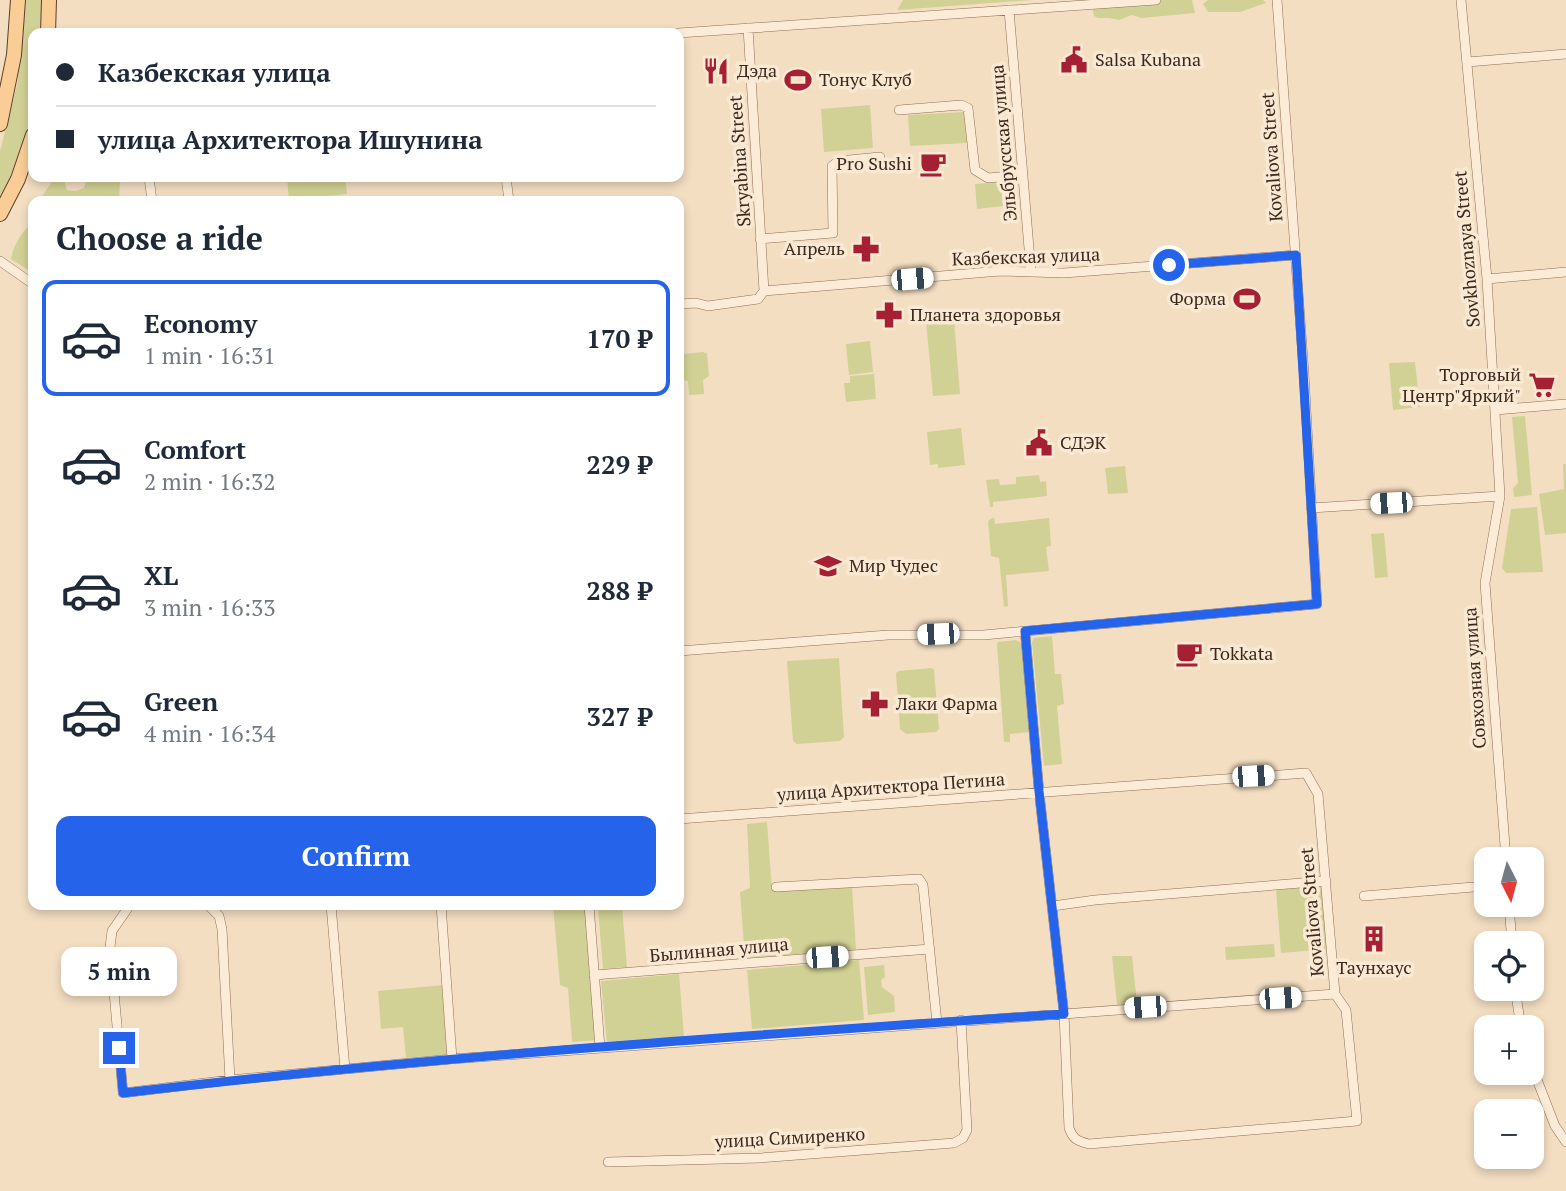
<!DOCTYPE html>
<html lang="en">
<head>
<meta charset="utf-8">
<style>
  :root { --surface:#fff; --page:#f2f2f3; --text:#1f2937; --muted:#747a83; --line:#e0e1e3; --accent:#2563eb }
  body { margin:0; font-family:"PT Serif",serif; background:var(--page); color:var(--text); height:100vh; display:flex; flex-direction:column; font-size:26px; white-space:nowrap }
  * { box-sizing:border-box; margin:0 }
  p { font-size:23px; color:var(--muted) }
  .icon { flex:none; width:38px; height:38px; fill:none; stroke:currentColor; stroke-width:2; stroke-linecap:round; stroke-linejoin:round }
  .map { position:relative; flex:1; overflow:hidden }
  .side { position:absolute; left:28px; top:196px; width:656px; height:714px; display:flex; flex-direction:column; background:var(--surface); border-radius:14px; box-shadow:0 4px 10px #0003 }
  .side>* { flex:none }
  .guide { position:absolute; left:28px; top:28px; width:656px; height:154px; border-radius:14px; box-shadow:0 4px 10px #0003; display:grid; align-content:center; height:154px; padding:0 28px; background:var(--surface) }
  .needle { width:46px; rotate:174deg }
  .tools { position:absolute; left:1474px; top:847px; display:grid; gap:14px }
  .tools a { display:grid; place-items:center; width:70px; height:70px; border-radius:14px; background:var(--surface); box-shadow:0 4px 10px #0003; font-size:35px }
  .end { position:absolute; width:32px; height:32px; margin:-16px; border:9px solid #2563eb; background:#fff; box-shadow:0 0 0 4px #fff }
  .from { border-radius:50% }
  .bubble { position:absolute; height:49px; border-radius:14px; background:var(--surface); box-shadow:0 4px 10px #0003; font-size:23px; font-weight:700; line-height:49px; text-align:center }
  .car { position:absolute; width:21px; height:42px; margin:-21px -10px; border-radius:9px; box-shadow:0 0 5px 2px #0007; background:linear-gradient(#fff 24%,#345 0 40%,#fff 0 76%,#345 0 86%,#fff 0) }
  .guide b { display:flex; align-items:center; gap:24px; height:66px; font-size:26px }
  .guide b+b { border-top:2px solid var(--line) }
  .guide i { width:18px; height:18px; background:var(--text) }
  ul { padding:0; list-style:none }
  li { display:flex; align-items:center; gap:21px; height:116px; margin:0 14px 10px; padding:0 14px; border:4px solid transparent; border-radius:14px }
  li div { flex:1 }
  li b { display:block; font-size:26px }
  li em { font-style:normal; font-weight:700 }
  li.on { border-color:var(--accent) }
  li>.icon { width:63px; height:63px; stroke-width:1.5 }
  h2 { padding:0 28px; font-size:32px; line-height:84px }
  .action { display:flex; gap:14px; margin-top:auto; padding:14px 28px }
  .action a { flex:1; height:80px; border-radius:14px; background:var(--accent); color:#fff; font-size:28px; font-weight:700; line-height:80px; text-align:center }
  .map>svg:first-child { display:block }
  .green { fill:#d2d195 }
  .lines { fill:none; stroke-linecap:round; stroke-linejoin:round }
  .minor-casing { stroke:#8f6d57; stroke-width:10 }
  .primary-casing { stroke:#5d3c2c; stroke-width:16 }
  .minor { stroke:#fcecd7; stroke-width:9 }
  .primary { stroke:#facd97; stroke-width:14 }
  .route { stroke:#2563eb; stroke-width:9 }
  .labels { text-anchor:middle; stroke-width:7; stroke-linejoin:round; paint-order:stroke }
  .poi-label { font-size:18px; fill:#3d281d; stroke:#f9e9d3; text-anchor:start }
  .street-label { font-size:18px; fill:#3d281d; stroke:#f9e9d3 }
</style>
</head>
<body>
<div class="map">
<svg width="1566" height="1191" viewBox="0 0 1566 1191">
  <rect width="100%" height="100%" fill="#f3dec2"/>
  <path class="green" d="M 26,0 L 42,0 L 40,33 L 33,33 L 33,103 L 31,119 L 11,175 L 0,196 L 0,151 L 17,85 Z
    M 903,0 L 1032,0 L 897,10 Z
    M 1099,0 L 1192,0 L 1195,13 L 1142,18 L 1132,15 L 1119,20 L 1109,18 L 1098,18 L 1094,16 L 1092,5 Z
    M 1208,0 L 1263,0 L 1266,3 L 1240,12 L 1208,12 L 1203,4 Z
    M 870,105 L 873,148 L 824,152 L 821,109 Z
    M 965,112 L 967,143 L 910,146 L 908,115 Z
    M 55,177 L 63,177 L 67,190 L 76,191 L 84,188 L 86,182 L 102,178 L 120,178 L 119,201 L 46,201 L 41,198 Z
    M 287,177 L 345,177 L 347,194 L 289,200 Z
    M 1001,182 L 1003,206 L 977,209 L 975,184 Z
    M 33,222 L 33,273 L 11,259 C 14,243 22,232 33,222 Z
    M 954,320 L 960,394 L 933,396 L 926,321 Z
    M 870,341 L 873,372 L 849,375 L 846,344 Z
    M 703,352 L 707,354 L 709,376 L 703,380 L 704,394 L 689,395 L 688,381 L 682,380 L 679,357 L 683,354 Z
    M 1415,362 L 1420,407 L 1393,410 L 1389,363 Z
    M 874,374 L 876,399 L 846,402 L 844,383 L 850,383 L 850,376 Z
    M 1525,416 L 1532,495 L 1514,497 L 1513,488 L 1518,483 L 1512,417 Z
    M 961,428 L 965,465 L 938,468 L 938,464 L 930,465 L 927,432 Z
    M 1563,464 L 1566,464 L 1566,533 L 1545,535 L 1539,494 L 1564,489 Z
    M 1125,466 L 1128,493 L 1108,494 L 1105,468 Z
    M 1039,475 L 1040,482 L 1046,481 L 1047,496 L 993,502 L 993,507 L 990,507 L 986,480 L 999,479 L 1000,485 L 1016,484 L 1016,477 Z
    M 1537,507 L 1543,572 L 1506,573 L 1502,568 L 1511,509 Z
    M 994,517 L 995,524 L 1049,518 L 1051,546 L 1046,547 L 1049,571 L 1006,575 L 1008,606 L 1004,607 L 999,558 L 991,556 L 988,521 Z
    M 1384,533 L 1388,577 L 1375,578 L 1371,534 Z
    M 1052,636 L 1055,674 L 1061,674 L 1064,704 L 1057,706 L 1062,764 L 1044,766 L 1032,642 L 1034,638 Z
    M 1016,640 L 1021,643 L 1029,732 L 1010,734 L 1010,742 L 1004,742 L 997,644 L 998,642 Z
    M 839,658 L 844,737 L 840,741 L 797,744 L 793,741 L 787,661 Z
    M 932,668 L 934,670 L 939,729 L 936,732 L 906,734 L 900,729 L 896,673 L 899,671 Z
    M 767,822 L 772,890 L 852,885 L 856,950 L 745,958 L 740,892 L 750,888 L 747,824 Z
    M 1322,886 L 1328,949 L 1281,953 L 1276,890 Z
    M 553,905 L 588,905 L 599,1040 L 572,1042 L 568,988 L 560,985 Z
    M 622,907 L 627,967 L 603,969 L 598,909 Z
    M 1274,944 L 1275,957 L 1226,960 L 1225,947 Z
    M 1112,956 L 1132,956 L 1137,1003 L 1117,1005 Z
    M 859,960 L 864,1020 L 752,1029 L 747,970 Z
    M 884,965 L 885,977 L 881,980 L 882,987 L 894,996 L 895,1012 L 868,1015 L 864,967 Z
    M 679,974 L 684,1037 L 607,1044 L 601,981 Z
    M 444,985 L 450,1054 L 406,1058 L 403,1027 L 381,1029 L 378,991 Z"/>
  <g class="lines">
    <g class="minor-casing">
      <path id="minor" d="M 1461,0 L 1487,279 L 1500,496 L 1485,583 L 1506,859
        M 1009,10 L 1031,272
        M 748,28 L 764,291
        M 679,33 L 1156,0
        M 1467,62 L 1566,54
        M 899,110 L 961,105 L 968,108 L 975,170 L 988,178 L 1022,175
        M 149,177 L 152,201
        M 506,177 L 509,201
        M 760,239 L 833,233 L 832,166 L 839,161 L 880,157
        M 0,261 L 33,284
        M 1487,279 L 1566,272
        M 679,304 L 696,303 L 708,306 L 758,299 L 764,291 L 1000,271 L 1064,273 L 1296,255
        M 1495,410 L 1566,404
        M 1311,508 L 1500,496
        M 679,651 L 888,635 L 984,635 L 1317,604 L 1304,374 L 1277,0
        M 679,819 L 1306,773 L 1318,794 L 1335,994 L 1346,1010 L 1357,1121 L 1089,1144 C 1077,1141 1073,1139 1069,1128 L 1064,1014 L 1039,791 L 1025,631
        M 776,887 L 919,879 L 923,885 L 937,1023
        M 1364,896 L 1486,886
        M 130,905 L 112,931 L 110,947 L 123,1093 L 230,1080 L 452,1059 L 1335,994
        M 208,905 L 219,916 L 222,929 L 230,1080
        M 331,905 L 345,1069
        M 441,905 L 452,1059
        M 589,905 L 600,1048
        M 1509,905 L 1512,943
        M 1053,906 L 1095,900 L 1326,881
        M 594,975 L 930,949
        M 1515,989 L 1521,1027
        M 1531,1064 L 1555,1126 L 1566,1142
        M 608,1162 L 760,1158 L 954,1143 L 963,1138 L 967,1130 L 961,1020"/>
    </g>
    <g class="primary-casing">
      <path id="primary" d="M 48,33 L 49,0
        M 0,124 L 14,55 L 18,0
        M 0,214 L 18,179 L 33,135"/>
    </g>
    <use href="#minor" class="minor"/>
    <use href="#primary" class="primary"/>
  </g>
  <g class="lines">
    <path class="route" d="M 119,1048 L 123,1093 C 436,1056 750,1035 1064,1014 L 1039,791 L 1025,631 L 1317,604 L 1296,255 L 1169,265"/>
  </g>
  <defs>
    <g id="civic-bare" transform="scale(2.1)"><path d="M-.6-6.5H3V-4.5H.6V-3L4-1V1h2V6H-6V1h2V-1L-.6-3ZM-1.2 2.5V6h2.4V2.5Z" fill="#a52033" stroke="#f9e9d3" stroke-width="2.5" paint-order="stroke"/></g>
    <g id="restaurant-bare" transform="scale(2.1)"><path d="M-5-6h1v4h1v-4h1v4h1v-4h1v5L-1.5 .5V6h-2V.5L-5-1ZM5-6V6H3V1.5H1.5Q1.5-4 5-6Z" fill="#a52033" stroke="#f9e9d3" stroke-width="2.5" paint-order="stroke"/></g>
    <g id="stadium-bare" transform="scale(2.1)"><path d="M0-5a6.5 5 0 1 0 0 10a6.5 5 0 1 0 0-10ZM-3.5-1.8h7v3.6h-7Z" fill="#a52033" stroke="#f9e9d3" stroke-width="2.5" paint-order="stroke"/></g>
    <g id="cafe-bare" transform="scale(2.1)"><path d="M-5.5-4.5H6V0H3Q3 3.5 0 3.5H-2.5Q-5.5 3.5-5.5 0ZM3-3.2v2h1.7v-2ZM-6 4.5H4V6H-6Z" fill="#a52033" stroke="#f9e9d3" stroke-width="2.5" paint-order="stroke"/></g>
    <g id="pharmacy-bare" transform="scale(2.1)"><path d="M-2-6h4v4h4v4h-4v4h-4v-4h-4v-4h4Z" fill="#a52033" stroke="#f9e9d3" stroke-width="2.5" paint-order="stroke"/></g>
    <g id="supermarket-bare" transform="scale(2.1)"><path d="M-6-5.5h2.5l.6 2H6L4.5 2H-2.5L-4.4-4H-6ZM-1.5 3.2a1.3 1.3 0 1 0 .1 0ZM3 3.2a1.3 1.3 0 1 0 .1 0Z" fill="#a52033" stroke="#f9e9d3" stroke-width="2.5" paint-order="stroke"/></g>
    <g id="school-bare" transform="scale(2.1)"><path d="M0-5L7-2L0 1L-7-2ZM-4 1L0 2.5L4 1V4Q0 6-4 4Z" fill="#a52033" stroke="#f9e9d3" stroke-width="2.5" paint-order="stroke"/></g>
    <g id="building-bare" transform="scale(2.1)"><path d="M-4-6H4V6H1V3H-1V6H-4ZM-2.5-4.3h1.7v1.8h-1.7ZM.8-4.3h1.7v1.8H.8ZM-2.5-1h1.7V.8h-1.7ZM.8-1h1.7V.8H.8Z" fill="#a52033" stroke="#f9e9d3" stroke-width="2.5" paint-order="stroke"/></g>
  </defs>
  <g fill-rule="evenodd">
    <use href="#civic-bare" x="1074" y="60"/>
    <use href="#restaurant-bare" x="716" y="71"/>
    <use href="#stadium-bare" x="798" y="80"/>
    <use href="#cafe-bare" x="933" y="164"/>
    <use href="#pharmacy-bare" x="866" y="249"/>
    <use href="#stadium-bare" x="1247" y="299"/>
    <use href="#pharmacy-bare" x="889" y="315"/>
    <use href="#supermarket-bare" x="1542" y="385"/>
    <use href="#civic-bare" x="1039" y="443"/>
    <use href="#school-bare" x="828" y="566"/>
    <use href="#cafe-bare" x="1189" y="654"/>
    <use href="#pharmacy-bare" x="875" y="704"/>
    <use href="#building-bare" x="1374" y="939"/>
  </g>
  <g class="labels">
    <g class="poi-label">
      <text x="1095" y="66">Salsa Kubana</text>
      <text x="737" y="77">Дэда</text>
      <text x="819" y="86">Тонус Клуб</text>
      <text x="912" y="170" text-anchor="end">Pro Sushi</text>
      <text x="845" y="255" text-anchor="end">Апрель</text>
      <text x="1226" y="305" text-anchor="end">Форма</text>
      <text x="910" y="321">Планета здоровья</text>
      <text x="1521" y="381" text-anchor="end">Торговый<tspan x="1521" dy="21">Центр"Яркий"</tspan></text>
      <text x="1060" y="449">СДЭК</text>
      <text x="849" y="572">Мир Чудес</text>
      <text x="1210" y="660">Tokkata</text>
      <text x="896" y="710">Лаки Фарма</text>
      <text x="1374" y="974" text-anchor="middle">Таунхаус</text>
    </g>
    <g class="street-label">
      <text transform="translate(1004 143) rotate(-95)" y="6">Эльбрусская улица</text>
      <text transform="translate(1272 157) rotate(-94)" y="6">Kovaliova Street</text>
      <text transform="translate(740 161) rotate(-94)" y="6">Skryabina Street</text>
      <text transform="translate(1467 249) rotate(-95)" y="6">Sovkhoznaya Street</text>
      <text transform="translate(1026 257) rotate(-2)" y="6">Казбекская улица</text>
      <text transform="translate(1475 678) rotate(-94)" y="6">Совхозная улица</text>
      <text transform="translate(891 787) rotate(-4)" y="6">улица Архитектора Петина</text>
      <text transform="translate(1312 912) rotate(-95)" y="6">Kovaliova Street</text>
      <text transform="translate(719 950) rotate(-5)" y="6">Былинная улица</text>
      <text transform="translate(790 1138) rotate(-3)" y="6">улица Симиренко</text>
    </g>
  </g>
</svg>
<div class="tools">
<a><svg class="needle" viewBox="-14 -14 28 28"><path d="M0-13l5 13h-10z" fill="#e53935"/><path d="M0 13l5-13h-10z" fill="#747a83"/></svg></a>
<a><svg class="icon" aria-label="locate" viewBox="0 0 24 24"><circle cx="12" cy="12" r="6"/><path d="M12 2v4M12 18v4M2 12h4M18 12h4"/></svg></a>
<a>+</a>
<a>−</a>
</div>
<i class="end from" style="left:1169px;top:265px"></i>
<i class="end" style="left:119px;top:1048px"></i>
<div class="bubble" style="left:61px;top:947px;width:116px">5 min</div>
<i class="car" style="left:912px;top:279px;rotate:85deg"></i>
<i class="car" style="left:1391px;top:503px;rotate:267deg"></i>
<i class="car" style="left:938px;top:634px;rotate:268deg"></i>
<i class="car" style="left:1253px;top:776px;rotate:87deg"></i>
<i class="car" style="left:827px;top:957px;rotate:86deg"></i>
<i class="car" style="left:1280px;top:998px;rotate:86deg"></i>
<i class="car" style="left:1145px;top:1007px;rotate:266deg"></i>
<div class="guide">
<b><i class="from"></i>Казбекская улица</b>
<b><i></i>улица Архитектора Ишунина</b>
</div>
<section class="side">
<h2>Choose a ride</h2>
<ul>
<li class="on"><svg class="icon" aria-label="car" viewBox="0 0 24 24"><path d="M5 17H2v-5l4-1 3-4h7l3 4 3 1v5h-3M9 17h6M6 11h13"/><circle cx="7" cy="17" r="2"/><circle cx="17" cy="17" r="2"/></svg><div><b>Economy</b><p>1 min · 16:31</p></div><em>170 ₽</em></li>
<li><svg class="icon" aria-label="car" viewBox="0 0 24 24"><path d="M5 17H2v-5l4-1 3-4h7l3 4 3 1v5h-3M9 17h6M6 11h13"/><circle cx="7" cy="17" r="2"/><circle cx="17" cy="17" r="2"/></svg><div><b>Comfort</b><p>2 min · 16:32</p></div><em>229 ₽</em></li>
<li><svg class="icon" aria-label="car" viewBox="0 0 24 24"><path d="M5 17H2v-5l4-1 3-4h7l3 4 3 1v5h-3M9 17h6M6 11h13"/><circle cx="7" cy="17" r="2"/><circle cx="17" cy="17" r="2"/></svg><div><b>XL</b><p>3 min · 16:33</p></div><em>288 ₽</em></li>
<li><svg class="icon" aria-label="car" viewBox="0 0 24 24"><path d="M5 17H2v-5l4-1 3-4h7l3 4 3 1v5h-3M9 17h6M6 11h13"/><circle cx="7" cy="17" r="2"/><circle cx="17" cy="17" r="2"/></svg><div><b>Green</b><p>4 min · 16:34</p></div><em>327 ₽</em></li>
</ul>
<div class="action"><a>Confirm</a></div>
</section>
</div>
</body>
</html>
